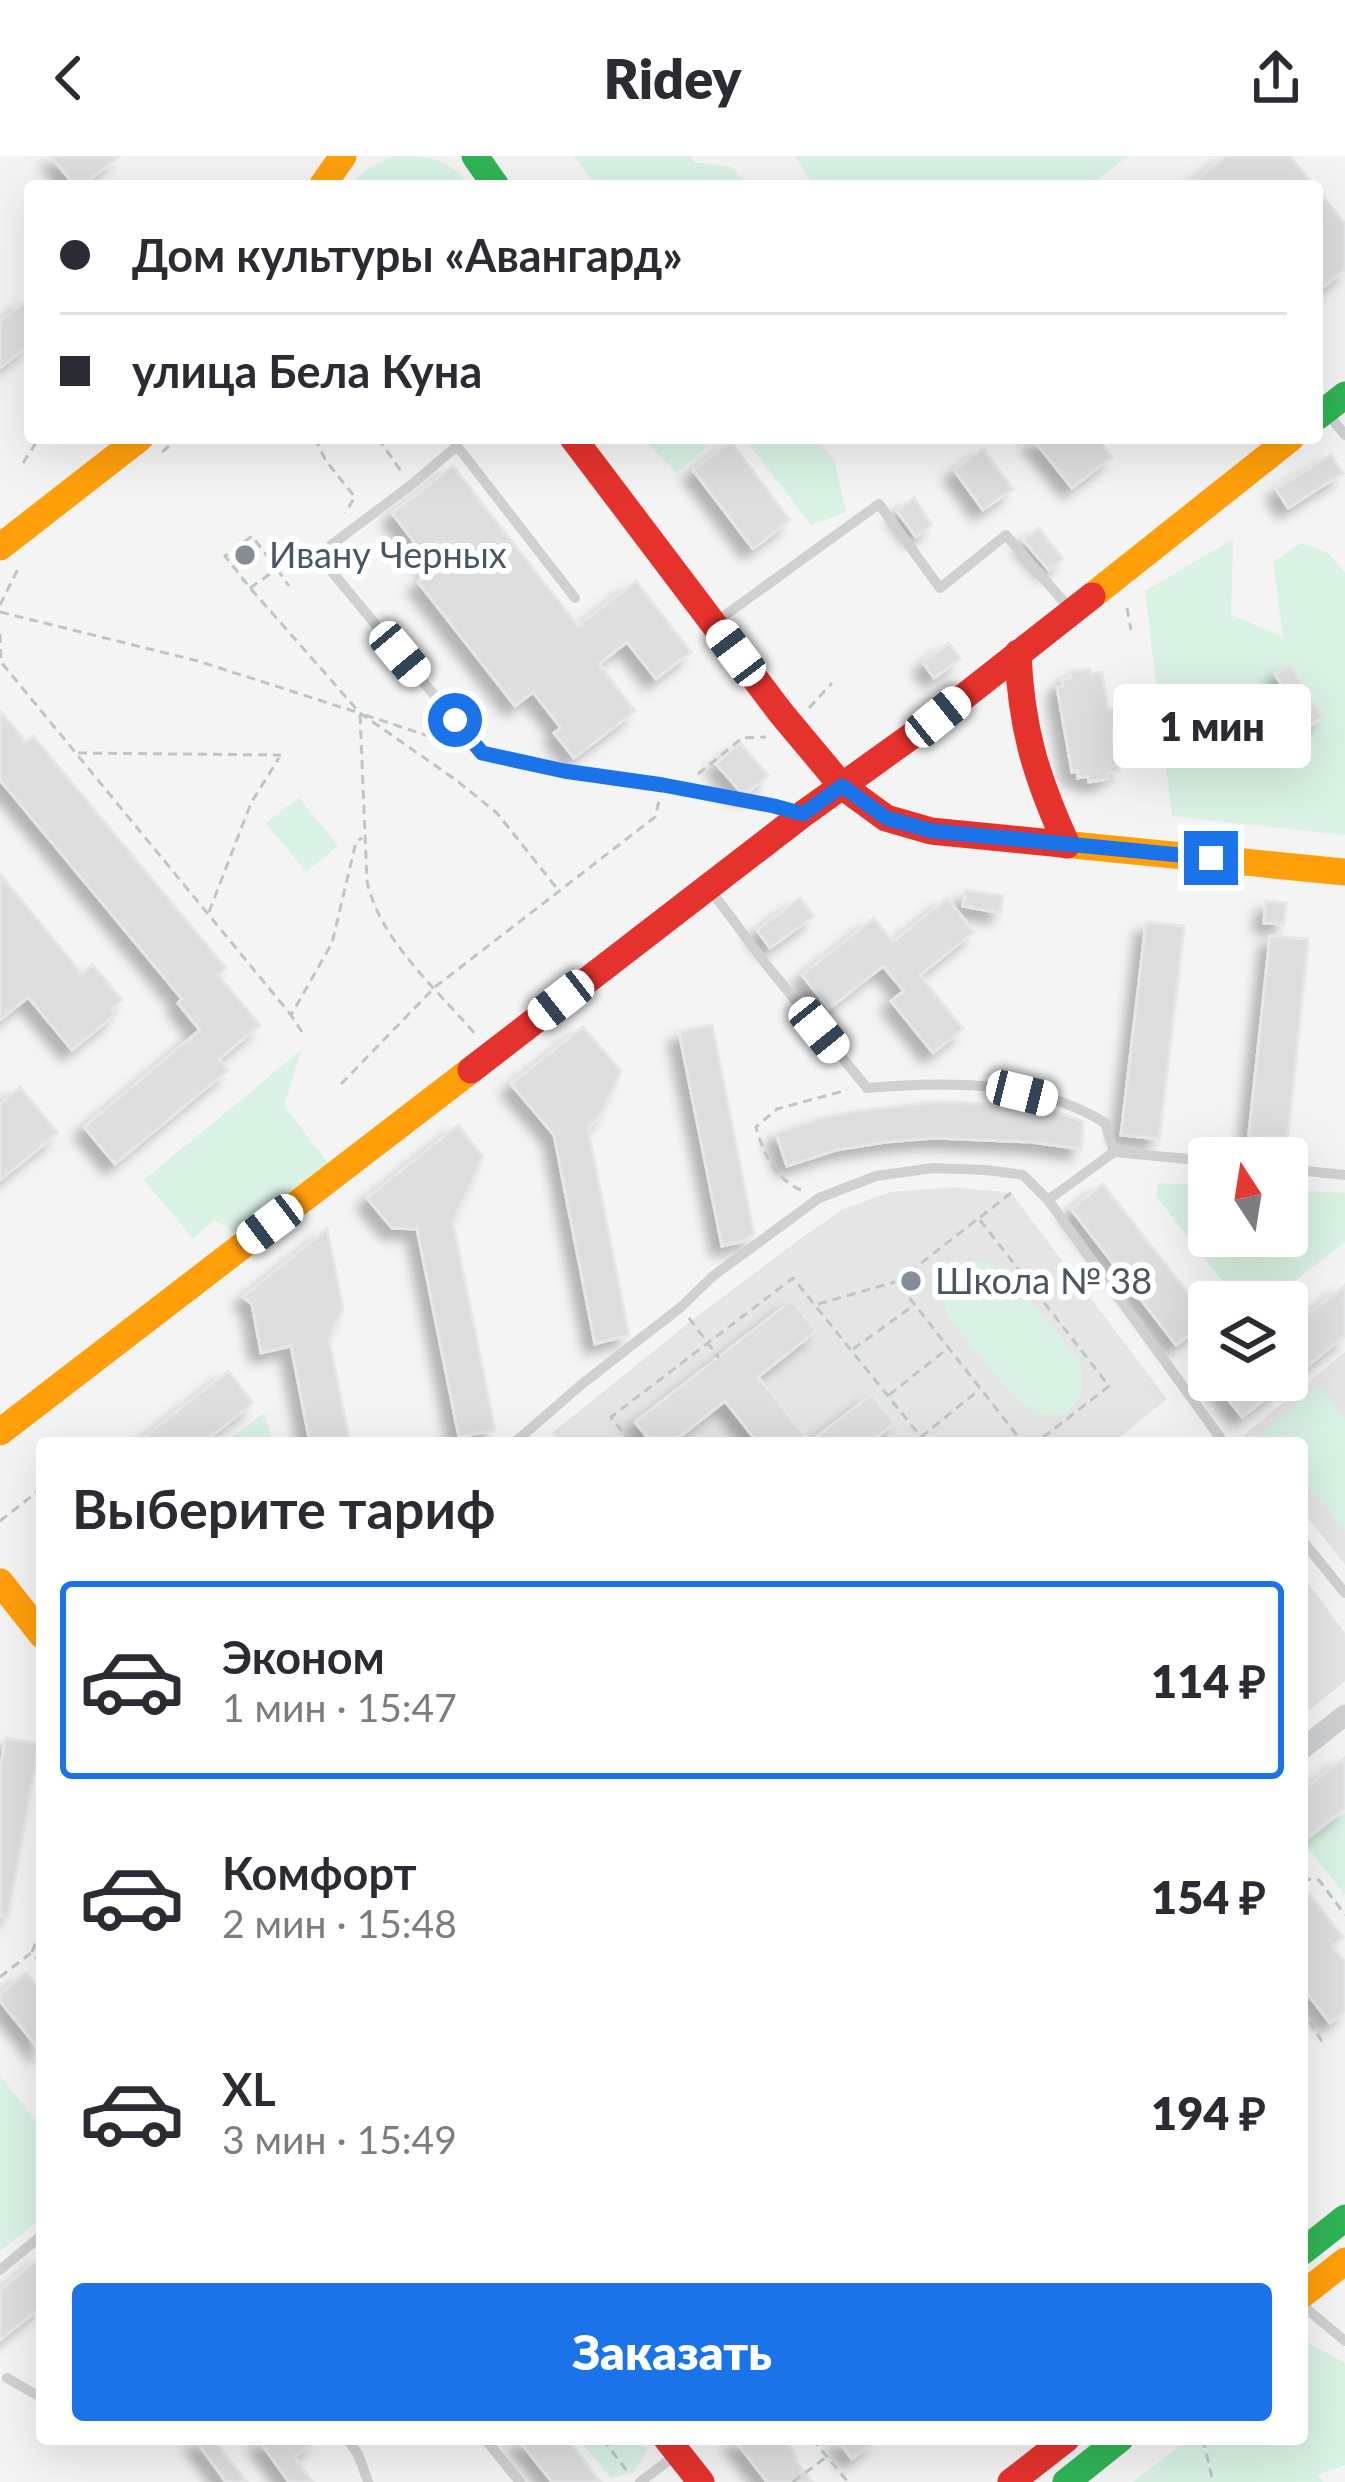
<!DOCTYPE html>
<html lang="ru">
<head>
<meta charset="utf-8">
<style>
  :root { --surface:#fff; --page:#f7f7f7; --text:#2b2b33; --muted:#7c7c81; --line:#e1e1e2; --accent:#1a73e8 }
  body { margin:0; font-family:Lato,sans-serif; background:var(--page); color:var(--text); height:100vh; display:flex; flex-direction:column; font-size:45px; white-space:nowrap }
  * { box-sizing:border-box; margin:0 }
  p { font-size:39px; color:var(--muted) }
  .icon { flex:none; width:66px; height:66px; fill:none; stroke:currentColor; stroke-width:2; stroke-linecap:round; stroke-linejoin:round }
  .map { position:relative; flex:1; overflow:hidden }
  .sheet { position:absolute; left:36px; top:1281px; width:1272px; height:1008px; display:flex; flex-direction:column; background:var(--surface); border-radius:12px; box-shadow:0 12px 48px #0002 }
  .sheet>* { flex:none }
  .banner { position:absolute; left:24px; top:24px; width:1299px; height:264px; border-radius:12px; box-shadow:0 12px 48px #0002; display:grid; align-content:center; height:264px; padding:0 36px; background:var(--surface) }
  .needle { width:78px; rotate:348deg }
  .fabs { position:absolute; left:1188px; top:981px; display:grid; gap:24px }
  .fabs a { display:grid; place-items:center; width:120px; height:120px; border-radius:12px; background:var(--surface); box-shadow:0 12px 48px #0002; font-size:60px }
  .end { position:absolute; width:54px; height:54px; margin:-27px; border:15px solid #1a73e8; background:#fff; box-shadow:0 0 0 6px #fff }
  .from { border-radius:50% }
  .bubble { position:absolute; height:84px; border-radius:12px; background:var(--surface); box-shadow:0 12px 48px #0002; font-size:39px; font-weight:800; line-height:84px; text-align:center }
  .car { position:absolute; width:36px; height:72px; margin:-36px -18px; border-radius:15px; box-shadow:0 0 9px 3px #0007; background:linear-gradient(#fff 24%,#345 0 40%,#fff 0 76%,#345 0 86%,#fff 0) }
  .banner b { display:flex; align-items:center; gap:42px; height:114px; font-size:45px }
  .banner b+b { border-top:3px solid var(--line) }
  .banner i { width:30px; height:30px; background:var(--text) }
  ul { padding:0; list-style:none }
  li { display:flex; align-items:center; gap:36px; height:198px; margin:0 24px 18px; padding:0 12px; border:6px solid transparent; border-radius:12px }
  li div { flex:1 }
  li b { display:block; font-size:45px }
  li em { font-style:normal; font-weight:800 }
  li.active { border-color:var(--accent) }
  li>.icon { width:108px; height:108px; stroke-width:1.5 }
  h2 { padding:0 36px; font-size:54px; line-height:144px }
  .cta { display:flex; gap:24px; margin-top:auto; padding:24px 36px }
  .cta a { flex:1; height:138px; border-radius:12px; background:var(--accent); color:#fff; font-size:48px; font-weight:800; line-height:138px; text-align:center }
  header { display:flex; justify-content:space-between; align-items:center; height:156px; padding:0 36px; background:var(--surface); font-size:54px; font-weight:800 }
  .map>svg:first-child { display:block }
  .education { fill:#e6e5e6 }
  .green { fill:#d9f2e3 }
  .building { fill:#ddddde; stroke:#e5e6e7; stroke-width:3; filter:url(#shadow) }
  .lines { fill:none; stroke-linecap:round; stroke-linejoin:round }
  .path { stroke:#bcc7c4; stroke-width:3; stroke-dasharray:9 6; stroke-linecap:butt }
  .lane { stroke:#ced0d2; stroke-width:10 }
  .street { stroke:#ced0d2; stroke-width:21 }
  .fast { stroke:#30b455; stroke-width:27 }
  .slow { stroke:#ff9f0a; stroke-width:27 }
  .jam { stroke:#e5322d; stroke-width:27 }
  .route { stroke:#1a73e8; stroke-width:15 }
  .poi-dot { fill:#868d94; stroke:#fff; stroke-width:4.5 }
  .labels { text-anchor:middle; stroke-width:12; stroke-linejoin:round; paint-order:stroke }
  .poi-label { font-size:36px; fill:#4a5661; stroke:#fff; text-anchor:start }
</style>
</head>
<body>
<header><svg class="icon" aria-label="back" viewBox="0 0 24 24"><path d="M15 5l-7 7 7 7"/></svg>Ridey<svg class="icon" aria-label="share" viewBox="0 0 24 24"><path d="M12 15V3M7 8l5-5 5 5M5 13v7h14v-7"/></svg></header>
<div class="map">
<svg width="1345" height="2326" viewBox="0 0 1345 2326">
  <defs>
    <filter id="shadow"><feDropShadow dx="-10" dy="10" stdDeviation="6" flood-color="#0004"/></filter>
  </defs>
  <rect width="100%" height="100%" fill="#f4f4f4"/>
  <path class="education" d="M 954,1031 L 1011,1037 L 1167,1243 L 1112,1287 L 560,1287 L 552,1277 L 691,1165 L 796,1086 L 843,1053 L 891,1036 Z
    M 1345,1196 L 1345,1409 L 1302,1354 L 1302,1287 L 1250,1287 L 1244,1279 Z
    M 1302,1419 L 1345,1477 L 1345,1525 L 1302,1560 Z"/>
  <path class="green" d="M 395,0 C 429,0 448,1 470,30 L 352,30 C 362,14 377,6 395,0 Z
    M 573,0 L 690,0 L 694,6 L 731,11 L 750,30 L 598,30 Z
    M 795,0 L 1128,0 L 1089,30 L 814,30 Z
    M 641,282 L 716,282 L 677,317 Z
    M 744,282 L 813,282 L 834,303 L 846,356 L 811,369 Z
    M 1233,383 L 1231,459 L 1283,481 L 1273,406 L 1301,387 L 1328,397 L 1345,417 L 1345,679 L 1172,660 L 1145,435 Z
    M 299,641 L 338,690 L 306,716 L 266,667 Z
    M 302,893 L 284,949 L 328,1007 L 235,1077 L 215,1064 L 193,1083 L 144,1024 Z
    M 1158,1027 L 1209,1030 L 1209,1080 L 1287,1080 L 1287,1034 L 1345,1037 L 1345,1086 L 1268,1146 L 1239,1146 L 1156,1040 Z
    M 975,1105 L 993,1108 L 1013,1123 L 1077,1202 C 1092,1231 1074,1272 1037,1256 C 1015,1247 1000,1223 984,1205 C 956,1172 914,1131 975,1105 Z
    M 1318,1230 L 1345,1263 L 1345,1375 L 1302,1323 L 1302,1287 L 1272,1287 L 1263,1276 Z
    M 264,1257 L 273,1287 L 224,1287 Z
    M 1345,1656 L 1345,1739 L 1305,1688 Z
    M 0,1919 L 42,1974 L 42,2062 L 0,2095 Z
    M 1309,2187 L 1345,2207 L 1345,2309 L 1318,2319 L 1323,2326 L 1133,2326 L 1188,2283 L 1302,2283 L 1302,2192 Z
    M 579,2283 L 638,2283 L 647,2294 L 634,2316 L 610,2322 Z"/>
  <path class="building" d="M 51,0 L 119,0 L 82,30 L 75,30 Z
    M 1226,0 L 1290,0 L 1314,30 L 1188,30 Z
    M 1317,33 L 1345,68 L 1345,114 L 1317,136 Z
    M 30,142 L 30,188 L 0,212 L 0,165 Z
    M 1032,282 L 1097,282 L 1112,301 L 1072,332 Z
    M 731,286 L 790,364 L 753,393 L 693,314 Z
    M 983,293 L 1013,333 L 983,354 L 954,314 Z
    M 1331,299 L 1343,317 L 1288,352 L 1276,333 Z
    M 453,310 L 578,470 L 636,425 L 691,496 L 656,523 L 627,486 L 599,508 L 635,555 L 574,602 L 554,577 L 561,572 L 533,536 L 515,550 L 418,426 L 435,413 L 392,357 Z
    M 914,342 L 932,369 L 916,381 L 897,355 Z
    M 1039,372 L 1063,403 L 1049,414 L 1023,384 Z
    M 949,487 L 960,503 L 934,522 L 923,506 Z
    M 1290,509 L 1323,561 L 1308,571 L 1275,518 Z
    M 1090,513 L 1091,518 L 1102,516 L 1108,553 L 1116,552 L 1120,577 L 1113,578 L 1119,615 L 1107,617 L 1108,623 L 1089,626 L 1088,620 L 1078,622 L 1077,615 L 1072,616 L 1057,531 L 1063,530 L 1062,524 L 1071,522 L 1070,516 Z
    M 0,555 L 26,586 L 33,580 L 226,812 L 218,819 L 260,869 L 219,903 L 228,914 L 115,1008 L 84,971 L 200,874 L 178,847 L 182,843 L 0,624 Z
    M 740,587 L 768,619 L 748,636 L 739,634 L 716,608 Z
    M 0,718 L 82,818 L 93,809 L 122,844 L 111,853 L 116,858 L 72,894 L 28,841 L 0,864 Z
    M 966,734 L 1003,740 L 1000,757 L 963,750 Z
    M 800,742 L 814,760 L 770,792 L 757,774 Z
    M 947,742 L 974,776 L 920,819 L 963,873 L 933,897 L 891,845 L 904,835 L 883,810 L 829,853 L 802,819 L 874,762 L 893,786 Z
    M 1266,745 L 1286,747 L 1284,768 L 1264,767 Z
    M 1146,766 L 1184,770 L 1159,983 L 1121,979 Z
    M 1270,780 L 1308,783 L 1286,999 L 1247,996 Z
    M 712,869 L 754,1078 L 744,1085 L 722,1090 L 679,876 Z
    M 583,871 L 621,915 L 600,960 L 588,973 L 629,1179 L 595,1188 L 554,979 L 511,928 Z
    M 20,931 L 58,977 L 0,1024 L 0,948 Z
    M 934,946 L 991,948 L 1055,955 L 1083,966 L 1081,993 L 1031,986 L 934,982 L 886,986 L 836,994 L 787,1010 L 776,977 L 818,963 L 850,956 Z
    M 458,969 L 483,1001 L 453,1066 L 495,1274 L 459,1281 L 417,1073 L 392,1072 L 367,1042 Z
    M 1103,1028 L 1209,1164 L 1176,1189 L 1071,1053 Z
    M 327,1073 L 343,1153 L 329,1183 L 350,1287 L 310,1287 L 291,1190 L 261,1197 L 252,1148 L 243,1141 Z
    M 1345,1129 L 1345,1180 L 1242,1261 L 1213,1224 L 1287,1224 L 1287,1175 Z
    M 792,1144 L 816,1175 L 758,1221 L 810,1286 L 872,1238 L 895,1267 L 869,1287 L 758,1287 L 725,1245 L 672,1287 L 652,1287 L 635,1266 Z
    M 228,1215 L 253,1247 L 203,1287 L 137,1287 Z
    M 6,1582 L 39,1588 L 8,1760 L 0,1760 L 0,1612 Z
    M 1345,1601 L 1345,1652 L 1302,1686 L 1302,1635 Z
    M 1302,1729 L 1343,1781 L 1332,1790 L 1345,1806 L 1345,1855 L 1330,1867 L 1302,1831 Z
    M 26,1817 L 42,1837 L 42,1897 L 0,1845 L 0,1838 Z
    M 42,2100 L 42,2150 L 0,2184 L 0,2134 Z
    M 195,2283 L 213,2283 L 247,2326 L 226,2326 Z
    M 258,2283 L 318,2283 L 294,2301 L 313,2326 L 289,2326 Z
    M 518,2283 L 567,2283 L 601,2326 L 552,2326 Z
    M 734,2283 L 784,2283 L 797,2301 L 794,2303 L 812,2326 L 767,2326 Z
    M 837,2283 L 878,2283 L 852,2303 Z"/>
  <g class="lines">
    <path class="path" d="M 315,282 L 326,305 L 355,341 L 345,357
      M 378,282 L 403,318
      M 162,296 L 179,282
      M 23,307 L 39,282
      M 277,413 L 289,430
      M 250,432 L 277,413 L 252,380 L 225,400 L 250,432 L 360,557 L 456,624 L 497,657 L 559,735
      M 0,449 L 19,411
      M 1127,452 L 1131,474
      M 0,456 L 198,505 L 356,556
      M 0,478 L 1,506 L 291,859
      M 809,552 L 832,527
      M 360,559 L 367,725 C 380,785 436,832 475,878
      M 365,559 L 453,588
      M 78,597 L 281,599
      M 698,618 L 742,582 L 766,581
      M 209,756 L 251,647 L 279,602
      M 302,876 L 291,859 L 332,787 L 356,686 L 362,682
      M 341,928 L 435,831 L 655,661 L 659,645
      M 801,1034 C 775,1023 763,997 756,971 L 777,953 L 847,934
      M 1011,1037 L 897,1126 L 1023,1287
      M 980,1064 L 1109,1230 L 1036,1287
      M 818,1148 L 895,1126
      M 689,1162 L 719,1202
      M 853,1193 L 913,1150
      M 889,1239 L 947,1193
      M 921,1281 L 979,1234
      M 631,1287 L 611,1261 L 793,1122 L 921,1281 L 913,1287
      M 0,1365 L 42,1332
      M 1302,1723 L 1319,1724 L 1345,1759
      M 32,1796 L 42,1771
      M 0,1821 L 31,1797 L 42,1807
      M 1302,1852 L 1325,1891
      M 603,2283 L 627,2315
      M 812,2283 L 848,2326
      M 1203,2283 L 1213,2326
      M 793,2326 L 825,2302"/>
    <path class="lane" d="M 1327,257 L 1345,279
      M 575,442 L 457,290 L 411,329 L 318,399 L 482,597 L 564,615 L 663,629 L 794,655
      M 717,465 L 879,348 L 940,432 L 1006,379 L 1070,453
      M 709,732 L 765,807 L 867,932 C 945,925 1037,924 1105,967 L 1114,996
      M 1287,1013 L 1345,1019
      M 1048,1044 L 1114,996 L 1209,1005
      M 514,1287 L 582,1228 L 681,1151 L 713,1120 L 819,1042 L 876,1020 L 933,1012 L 986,1014 L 1023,1019 L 1048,1044 L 1224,1287
      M 1302,1384 L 1345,1437
      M 0,2114 L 42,2079
      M 1302,2149 L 1345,2185
      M 7,2222 L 42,2242
      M 347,2283 L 358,2298 L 368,2326
      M 485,2283 L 520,2326
      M 640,2326 L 676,2299"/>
    <path class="street" d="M 1302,1593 L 1345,1559"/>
    <path class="fast" d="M 475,0 L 496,30
      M 1317,261 L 1345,239
      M 1302,2096 L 1345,2062
      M 1066,2326 L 1120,2283"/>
    <path class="slow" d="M 322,30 L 343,0
      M 0,391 L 140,282
      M 1092,440 L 1291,282
      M 1062,688 L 1345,716
      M 0,1276 L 471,914
      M 0,1426 L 42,1479
      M 1302,2139 L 1345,2105"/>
    <path class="jam" d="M 573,282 L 781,557 L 842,630 L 886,662 L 931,675 L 1062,688
      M 1018,497 C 1021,572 1036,621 1067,689
      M 471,914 L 803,658 L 938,561 L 1092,440
      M 667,2283 L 701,2326
      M 1011,2326 L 1066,2283"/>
  </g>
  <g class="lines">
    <path class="route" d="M 455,564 L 482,597 L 564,615 L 663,629 L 774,650 L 803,658 L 842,630 L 886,662 L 932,675 L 1211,702"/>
  </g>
  <g class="poi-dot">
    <circle cx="245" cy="399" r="12"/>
    <circle cx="911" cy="1125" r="12"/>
  </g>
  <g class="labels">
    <g class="poi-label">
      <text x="269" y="412">Ивану Черных</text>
      <text x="935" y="1138">Школа № 38</text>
    </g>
  </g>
</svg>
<div class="fabs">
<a><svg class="needle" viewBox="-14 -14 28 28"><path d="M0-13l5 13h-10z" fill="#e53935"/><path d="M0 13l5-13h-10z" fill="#7c7c81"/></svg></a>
<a><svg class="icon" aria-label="layers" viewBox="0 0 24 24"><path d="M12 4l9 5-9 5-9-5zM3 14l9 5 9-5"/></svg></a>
</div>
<i class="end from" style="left:455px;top:564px"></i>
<i class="end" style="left:1211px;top:702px"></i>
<div class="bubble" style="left:1113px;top:528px;width:198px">1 мин</div>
<i class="car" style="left:736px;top:497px;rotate:323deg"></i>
<i class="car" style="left:400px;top:498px;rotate:140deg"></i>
<i class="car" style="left:938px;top:561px;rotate:51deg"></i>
<i class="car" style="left:561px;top:844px;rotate:232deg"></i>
<i class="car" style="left:819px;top:874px;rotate:141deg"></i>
<i class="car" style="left:1022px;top:937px;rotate:104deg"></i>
<i class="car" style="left:270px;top:1068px;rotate:233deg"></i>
<div class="banner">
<b><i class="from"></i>Дом культуры «Авангард»</b>
<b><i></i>улица Бела Куна</b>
</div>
<section class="sheet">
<h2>Выберите тариф</h2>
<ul>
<li class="active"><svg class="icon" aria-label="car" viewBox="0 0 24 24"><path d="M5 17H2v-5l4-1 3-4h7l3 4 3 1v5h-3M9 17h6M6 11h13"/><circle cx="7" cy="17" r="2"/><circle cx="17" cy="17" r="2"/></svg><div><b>Эконом</b><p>1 мин · 15:47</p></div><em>114 ₽</em></li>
<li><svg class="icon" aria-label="car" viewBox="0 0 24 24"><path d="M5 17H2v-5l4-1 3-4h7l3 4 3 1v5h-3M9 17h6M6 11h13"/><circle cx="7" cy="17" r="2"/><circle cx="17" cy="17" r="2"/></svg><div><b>Комфорт</b><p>2 мин · 15:48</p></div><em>154 ₽</em></li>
<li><svg class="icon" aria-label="car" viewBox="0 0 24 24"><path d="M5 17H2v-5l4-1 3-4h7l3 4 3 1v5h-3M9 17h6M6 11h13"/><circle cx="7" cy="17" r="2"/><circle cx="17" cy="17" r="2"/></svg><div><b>XL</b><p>3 мин · 15:49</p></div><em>194 ₽</em></li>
</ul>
<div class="cta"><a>Заказать</a></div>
</section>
</div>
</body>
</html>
